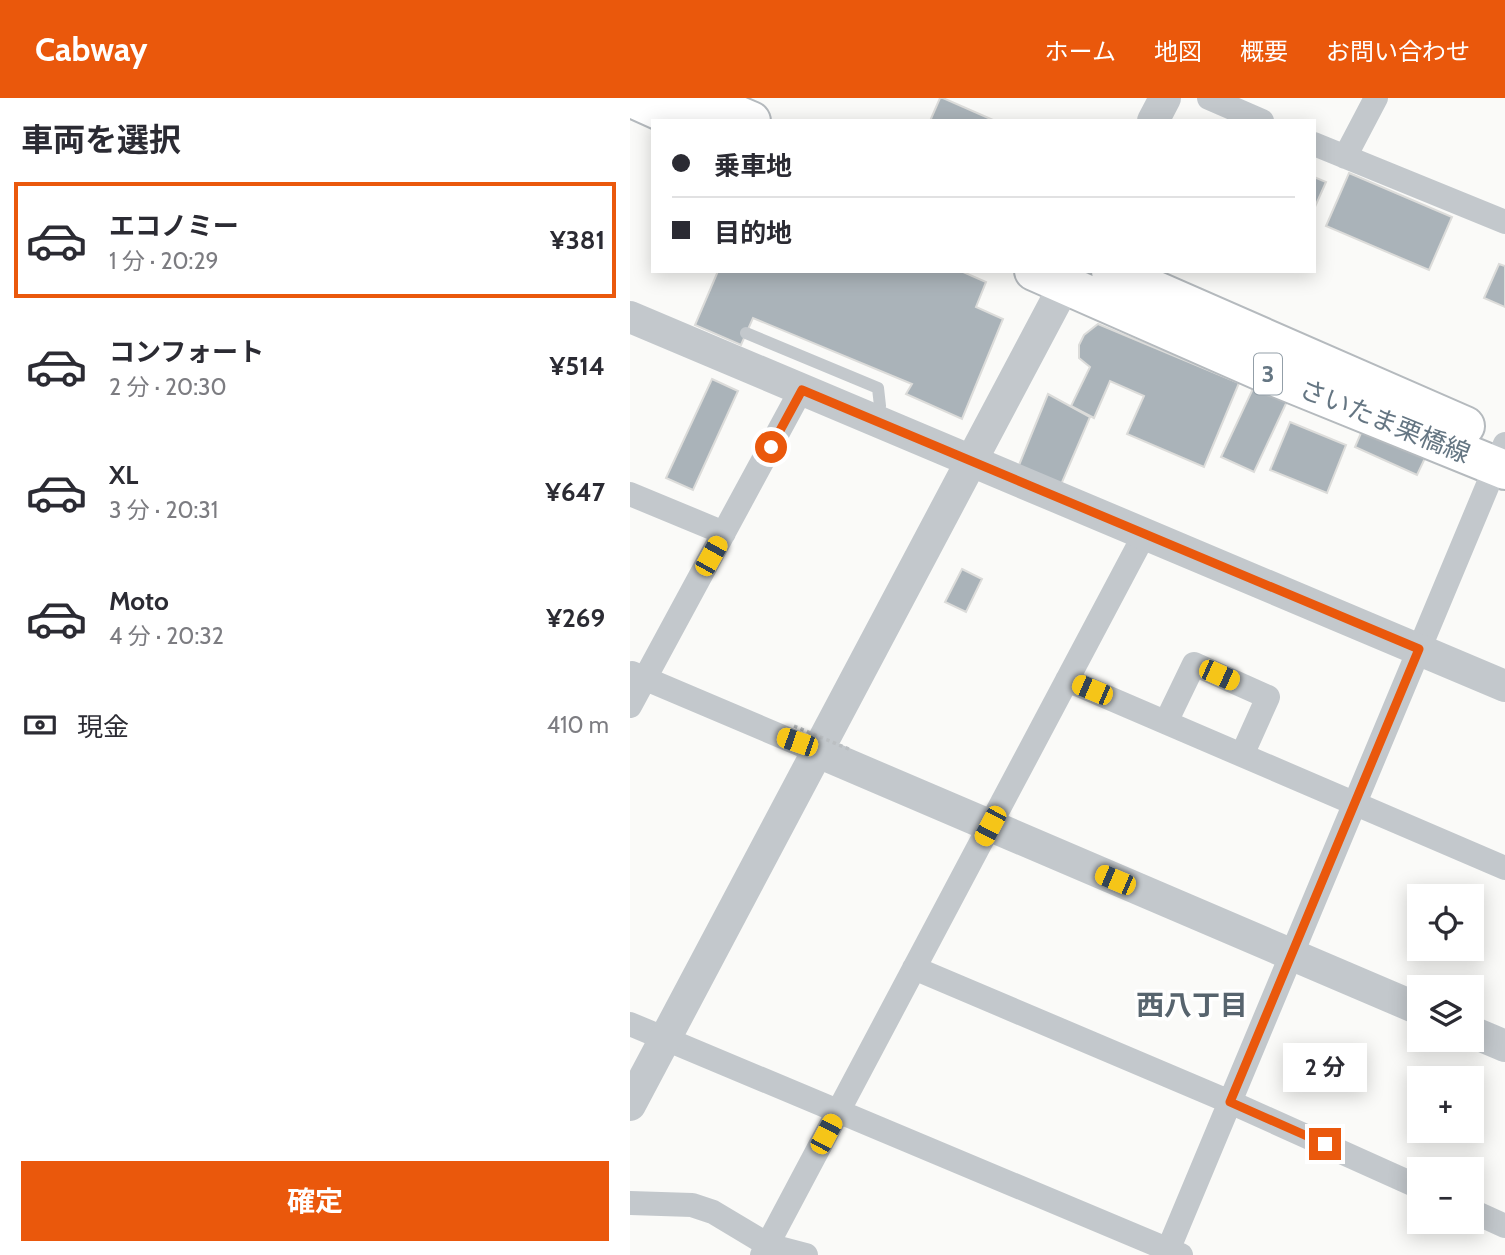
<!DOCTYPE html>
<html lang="ja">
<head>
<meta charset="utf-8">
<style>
  :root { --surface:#fff; --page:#f7f7f7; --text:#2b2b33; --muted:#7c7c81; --line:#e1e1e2; --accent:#ea580c }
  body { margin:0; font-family:Cabin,"Noto Sans JP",sans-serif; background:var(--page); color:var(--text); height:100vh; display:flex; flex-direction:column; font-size:26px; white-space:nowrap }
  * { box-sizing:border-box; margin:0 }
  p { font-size:23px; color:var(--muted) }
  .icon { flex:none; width:38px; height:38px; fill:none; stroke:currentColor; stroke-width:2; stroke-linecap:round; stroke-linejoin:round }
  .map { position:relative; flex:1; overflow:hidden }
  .panel { display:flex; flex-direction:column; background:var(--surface); width:630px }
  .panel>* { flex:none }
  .banner { position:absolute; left:21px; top:21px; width:665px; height:154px; border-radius:0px; box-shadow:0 4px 18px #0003; display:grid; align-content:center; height:154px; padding:0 21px; background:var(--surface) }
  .buttons { position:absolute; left:777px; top:786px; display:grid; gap:14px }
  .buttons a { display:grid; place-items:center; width:77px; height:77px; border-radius:0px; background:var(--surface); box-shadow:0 4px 18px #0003; font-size:35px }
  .end { position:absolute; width:32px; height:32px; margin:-16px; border:9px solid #ea580c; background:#fff; box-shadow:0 0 0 4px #fff }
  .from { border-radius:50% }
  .bubble { position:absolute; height:49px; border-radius:0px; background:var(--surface); box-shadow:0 4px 18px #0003; font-size:23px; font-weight:700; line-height:49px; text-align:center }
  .car { position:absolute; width:21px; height:42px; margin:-21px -10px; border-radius:9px; box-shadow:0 0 5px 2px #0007; background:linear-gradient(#f5c518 24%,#345 0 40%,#f5c518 0 76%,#345 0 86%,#f5c518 0) }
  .banner b { display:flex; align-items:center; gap:24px; height:66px; font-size:26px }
  .banner b+b { border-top:2px solid var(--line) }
  .banner i { width:18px; height:18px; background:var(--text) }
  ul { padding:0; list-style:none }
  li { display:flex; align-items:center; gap:21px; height:116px; margin:0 14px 10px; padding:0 7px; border:4px solid transparent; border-radius:0px }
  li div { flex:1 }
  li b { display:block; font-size:26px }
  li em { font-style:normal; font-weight:700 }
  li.active { border-color:var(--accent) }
  li>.icon { width:63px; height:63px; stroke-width:1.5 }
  h2 { padding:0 21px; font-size:32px; line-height:84px }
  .pay { display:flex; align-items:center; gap:18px; height:77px; padding:0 21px; font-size:26px }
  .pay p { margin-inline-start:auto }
  .primary-button { display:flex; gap:14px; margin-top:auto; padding:14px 21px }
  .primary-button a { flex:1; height:80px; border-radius:0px; background:var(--accent); color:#fff; font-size:28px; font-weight:700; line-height:80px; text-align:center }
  header { display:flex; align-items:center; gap:42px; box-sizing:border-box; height:98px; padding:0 35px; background:var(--accent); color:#fff }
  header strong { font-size:33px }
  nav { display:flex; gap:38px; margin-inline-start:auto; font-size:24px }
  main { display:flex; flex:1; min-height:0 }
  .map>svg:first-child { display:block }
  .building { fill:#aab3b9; stroke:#dcdcda; stroke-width:2 }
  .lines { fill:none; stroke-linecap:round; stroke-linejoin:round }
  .primary-casing { stroke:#b5babe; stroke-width:42 }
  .service { stroke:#c3c8cc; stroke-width:12 }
  .minor { stroke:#c3c8cc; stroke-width:24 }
  .tertiary { stroke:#c3c8cc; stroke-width:32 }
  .primary { stroke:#fff; stroke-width:38 }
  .path-bridge { stroke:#bbbfc2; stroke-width:3.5; stroke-dasharray:3.5 3.5; stroke-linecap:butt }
  .route { stroke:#ea580c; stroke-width:9 }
  .labels { text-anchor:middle; stroke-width:7; stroke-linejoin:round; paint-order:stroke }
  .shield { fill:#fff; stroke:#939fa8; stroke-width:2 }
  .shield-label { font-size:24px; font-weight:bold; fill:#657683 }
  .street-label { font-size:26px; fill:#657683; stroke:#fff }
  .neighbourhood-label { font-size:28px; font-weight:bold; fill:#57646e; stroke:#fff }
</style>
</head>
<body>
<header>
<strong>Cabway</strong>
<nav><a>ホーム</a><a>地図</a><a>概要</a><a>お問い合わせ</a></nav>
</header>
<main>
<section class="panel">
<h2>車両を選択</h2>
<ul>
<li class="active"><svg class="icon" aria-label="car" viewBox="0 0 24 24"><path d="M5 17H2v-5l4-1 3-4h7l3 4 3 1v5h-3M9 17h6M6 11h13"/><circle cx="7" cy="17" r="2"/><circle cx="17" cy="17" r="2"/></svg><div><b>エコノミー</b><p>1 分 · 20:29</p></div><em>¥381</em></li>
<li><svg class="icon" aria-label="car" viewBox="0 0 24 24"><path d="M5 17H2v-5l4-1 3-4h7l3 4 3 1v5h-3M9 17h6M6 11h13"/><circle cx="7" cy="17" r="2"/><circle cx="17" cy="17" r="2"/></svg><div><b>コンフォート</b><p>2 分 · 20:30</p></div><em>¥514</em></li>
<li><svg class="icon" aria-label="car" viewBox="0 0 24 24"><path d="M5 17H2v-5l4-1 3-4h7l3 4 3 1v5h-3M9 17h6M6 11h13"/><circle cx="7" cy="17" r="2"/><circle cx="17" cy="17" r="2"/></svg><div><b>XL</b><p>3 分 · 20:31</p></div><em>¥647</em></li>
<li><svg class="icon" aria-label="car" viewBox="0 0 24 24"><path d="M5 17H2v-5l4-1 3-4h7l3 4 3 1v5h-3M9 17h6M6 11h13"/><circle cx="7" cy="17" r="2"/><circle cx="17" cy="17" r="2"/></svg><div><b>Moto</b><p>4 分 · 20:32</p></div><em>¥269</em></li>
</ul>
<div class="pay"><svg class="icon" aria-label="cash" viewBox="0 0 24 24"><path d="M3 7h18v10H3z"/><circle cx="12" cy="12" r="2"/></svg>現金<p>410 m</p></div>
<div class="primary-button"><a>確定</a></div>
</section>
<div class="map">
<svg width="875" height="1157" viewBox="0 0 875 1157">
  <rect width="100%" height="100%" fill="#fafaf8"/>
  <path class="building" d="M 310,0 L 313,0 L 363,22 L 300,23 Z
    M 719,75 L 822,119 L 799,172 L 696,128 Z
    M 684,79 L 696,84 L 684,111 Z
    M 869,166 L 875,168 L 875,209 L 854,200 Z
    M 88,173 L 331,173 L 356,184 L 346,209 L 373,221 L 332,321 L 276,296 L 282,286 L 123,220 L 111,247 L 65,227 Z
    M 468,226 L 609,285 L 574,369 L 497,336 L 514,298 L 480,283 L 464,320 L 441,308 L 460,269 L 449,260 L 449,247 L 454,237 Z
    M 82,281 L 108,293 L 63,392 L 36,380 Z
    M 627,282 L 660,297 L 624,374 L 591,359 Z
    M 418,296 L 460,319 L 430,389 L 387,372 Z
    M 660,324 L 716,347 L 697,395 L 640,372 Z
    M 734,328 L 797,356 L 787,377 L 725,349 Z
    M 332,471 L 352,481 L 336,514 L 315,504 Z"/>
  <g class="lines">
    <g class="primary-casing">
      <path id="primary" d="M 2,0 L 53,23
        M 67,0 L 121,23
        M 404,173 L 631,273 L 875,372
        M 481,173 L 835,328"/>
    </g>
    <path class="service" d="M 116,235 L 248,290 L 250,308 L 242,322"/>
    <path class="minor" d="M 579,0 L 632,23
      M 684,46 L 875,124
      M 715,59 L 746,0
      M 0,396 L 94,435
      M 2,575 L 188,654
      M 437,582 L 875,770
      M 0,608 L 171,292
      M 536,624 L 564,566 L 638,599 L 612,657
      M 284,870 L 600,1004 L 789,1089
      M 0,926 L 551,1157
      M 0,1105 L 62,1107 L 83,1114 L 138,1147 L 176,1157
      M 842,1113 L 875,1128
      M 132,1157 L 514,437
      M 536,1157 L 875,346"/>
    <path class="tertiary" d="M 523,23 L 535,0
      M 0,219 L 875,588
      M 188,654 L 789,911
      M 842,934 L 875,948
      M 0,1007 L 442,173"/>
    <use href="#primary" class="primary"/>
    <path class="path-bridge" d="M 164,628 L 221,652"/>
  </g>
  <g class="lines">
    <path class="route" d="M 141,349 L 172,292 L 789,551 L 600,1004 L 695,1046"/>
  </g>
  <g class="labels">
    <rect class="shield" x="624" y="255.5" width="28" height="41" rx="5"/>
    <g class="shield-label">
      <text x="638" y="284">3</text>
    </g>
    <g class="street-label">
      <text transform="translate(755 323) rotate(22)" y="9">さいたま栗橋線</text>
    </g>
    <g class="neighbourhood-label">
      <text x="562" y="917">西八丁目</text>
    </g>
  </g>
</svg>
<div class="buttons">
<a><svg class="icon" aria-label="locate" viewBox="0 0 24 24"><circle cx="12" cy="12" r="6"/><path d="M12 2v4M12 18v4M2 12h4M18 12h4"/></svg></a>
<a><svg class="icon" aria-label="layers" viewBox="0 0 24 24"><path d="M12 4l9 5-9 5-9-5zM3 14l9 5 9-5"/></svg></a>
<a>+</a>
<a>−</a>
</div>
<i class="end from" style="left:141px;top:349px"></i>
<i class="end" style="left:695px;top:1046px"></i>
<div class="bubble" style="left:653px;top:945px;width:84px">2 分</div>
<i class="car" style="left:81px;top:458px;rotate:29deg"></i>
<i class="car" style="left:589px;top:577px;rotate:114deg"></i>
<i class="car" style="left:462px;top:592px;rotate:293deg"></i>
<i class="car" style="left:167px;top:644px;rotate:289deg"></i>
<i class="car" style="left:360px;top:728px;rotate:208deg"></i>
<i class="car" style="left:485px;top:782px;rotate:293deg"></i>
<i class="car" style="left:196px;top:1036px;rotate:28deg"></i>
<div class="banner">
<b><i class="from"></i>乗車地</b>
<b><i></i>目的地</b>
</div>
</div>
</main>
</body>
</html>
